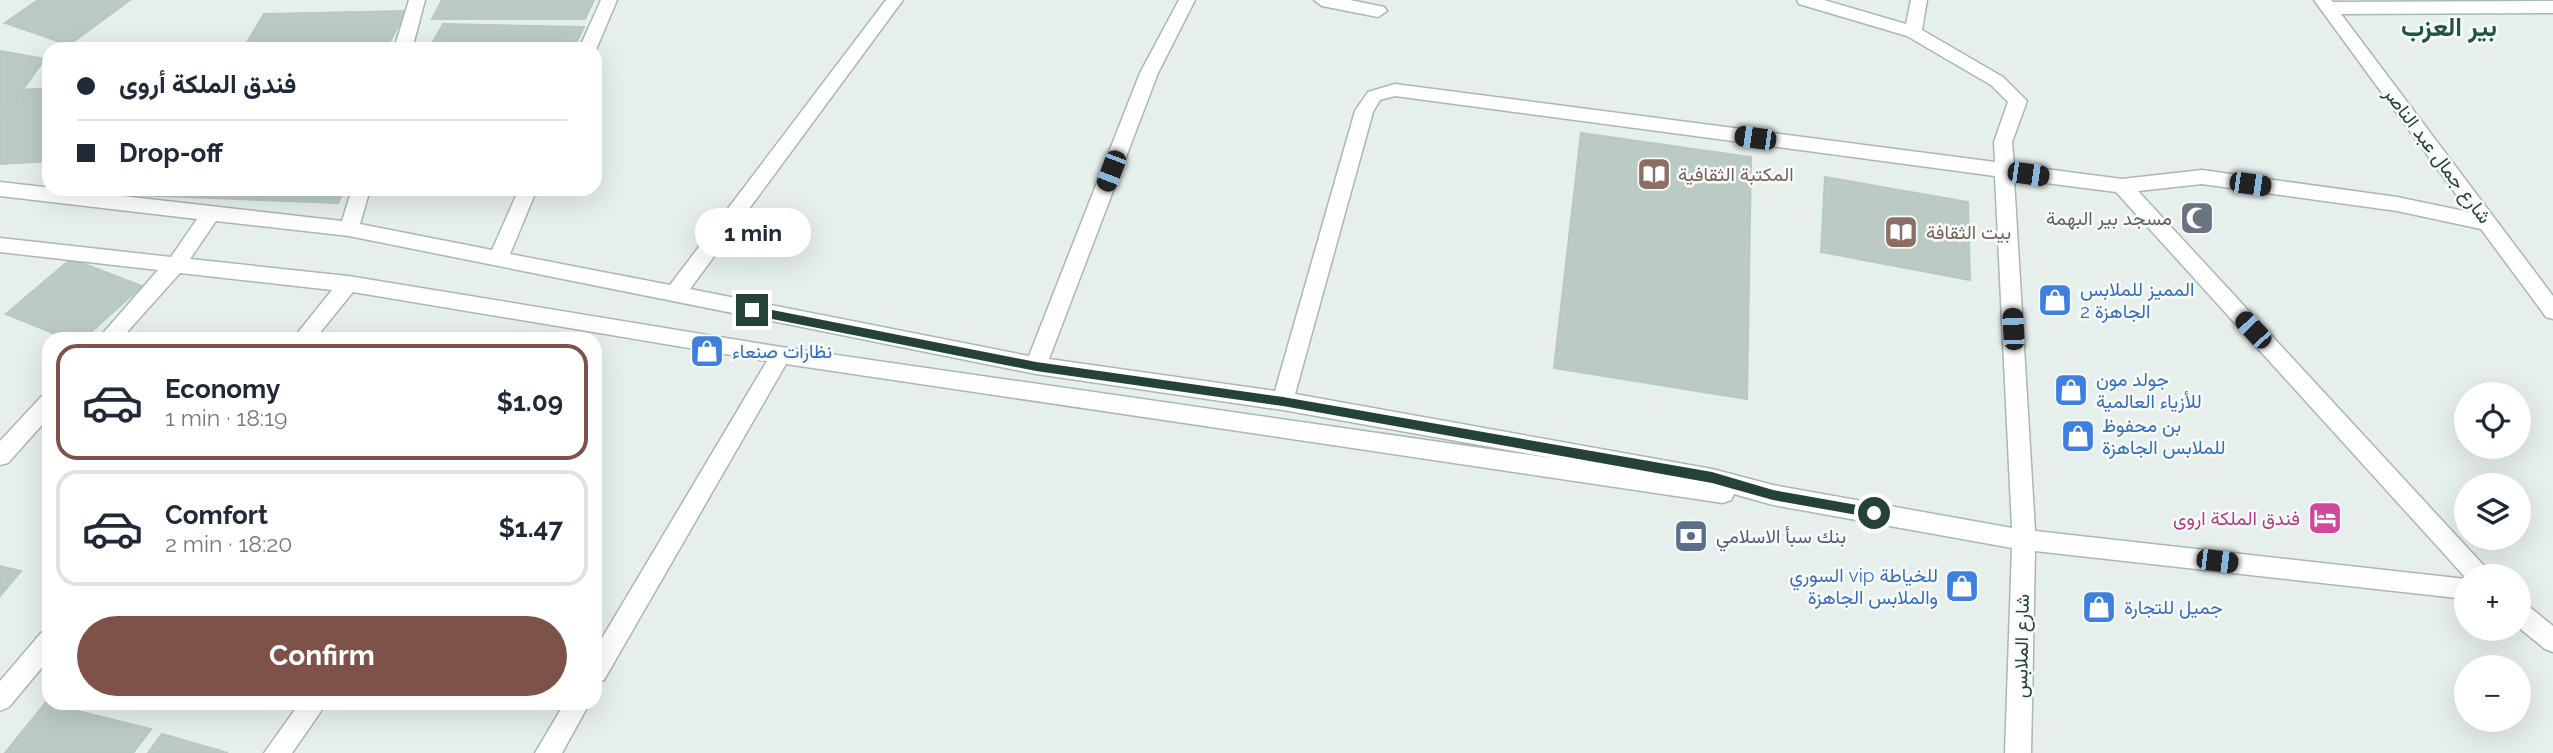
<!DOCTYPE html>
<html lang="en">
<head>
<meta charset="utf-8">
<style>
  :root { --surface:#fff; --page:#f6f6f7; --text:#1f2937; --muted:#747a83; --line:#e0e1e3; --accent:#7f5249 }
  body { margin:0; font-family:Raleway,Vazirmatn,sans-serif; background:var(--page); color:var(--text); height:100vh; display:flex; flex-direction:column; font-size:26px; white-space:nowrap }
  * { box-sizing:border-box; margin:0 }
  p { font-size:23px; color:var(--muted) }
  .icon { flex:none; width:38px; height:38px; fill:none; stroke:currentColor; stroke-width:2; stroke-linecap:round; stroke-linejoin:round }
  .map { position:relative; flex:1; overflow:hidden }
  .drawer { position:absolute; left:42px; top:332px; width:560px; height:378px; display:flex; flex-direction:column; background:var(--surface); border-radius:21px; box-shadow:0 7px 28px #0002 }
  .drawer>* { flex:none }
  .banner { position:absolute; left:42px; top:42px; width:560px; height:154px; border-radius:21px; box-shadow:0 7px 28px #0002; display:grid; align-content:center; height:154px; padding:0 35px; background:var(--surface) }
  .fabs { position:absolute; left:2454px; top:382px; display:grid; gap:14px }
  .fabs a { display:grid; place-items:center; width:77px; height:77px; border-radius:50%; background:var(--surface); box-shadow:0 7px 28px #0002; font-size:35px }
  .end { position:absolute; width:32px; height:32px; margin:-16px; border:9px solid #24423a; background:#fff; box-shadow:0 0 0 4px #fff }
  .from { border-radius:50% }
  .bubble { position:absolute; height:49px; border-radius:24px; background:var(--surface); box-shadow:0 7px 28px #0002; font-size:23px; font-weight:700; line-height:49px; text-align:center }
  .car { position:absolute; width:21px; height:42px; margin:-21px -10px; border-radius:9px; box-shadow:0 0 5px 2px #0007; background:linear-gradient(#222 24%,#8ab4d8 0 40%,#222 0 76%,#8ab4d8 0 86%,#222 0) }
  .banner b { display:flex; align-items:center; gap:24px; height:66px; font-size:26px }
  .banner b+b { border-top:2px solid var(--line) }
  .banner i { width:18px; height:18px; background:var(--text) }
  ul { padding:12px 0 0; list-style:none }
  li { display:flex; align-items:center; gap:21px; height:116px; margin:0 14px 10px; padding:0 21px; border:4px solid var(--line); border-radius:21px }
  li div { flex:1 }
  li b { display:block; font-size:26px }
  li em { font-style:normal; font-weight:700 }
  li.on { border-color:var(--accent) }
  li>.icon { width:63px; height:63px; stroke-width:1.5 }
  .action { display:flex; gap:14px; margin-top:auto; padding:14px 35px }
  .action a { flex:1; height:80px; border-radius:42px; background:var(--accent); color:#fff; font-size:28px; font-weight:700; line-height:80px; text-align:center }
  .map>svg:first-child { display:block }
  .building { fill:#bbcac4; stroke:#b8c9c2; stroke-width:2 }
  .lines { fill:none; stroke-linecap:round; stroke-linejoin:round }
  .minor-casing { stroke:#a8b8b2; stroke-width:3 }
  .minor { fill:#fff; fill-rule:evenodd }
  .route { fill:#24423a }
  .labels { text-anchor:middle; stroke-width:5; stroke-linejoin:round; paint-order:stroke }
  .street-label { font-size:19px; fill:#24423a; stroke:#f7fbf9 }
  .education-label { font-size:19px; fill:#785e54; stroke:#f7fbf9; text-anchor:start }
  .worship-label { font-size:19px; fill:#5b616d; stroke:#f7fbf9; text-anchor:end }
  .shop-label { font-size:19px; fill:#366cbe; stroke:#f7fbf9; text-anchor:start }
  .hotel-label { font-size:19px; fill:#b23c85; stroke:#f7fbf9; text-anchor:end }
  .service-label { font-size:19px; fill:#4e5e75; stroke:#f7fbf9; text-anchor:start }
  .district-label { font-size:26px; font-weight:bold; fill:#1f5548; stroke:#f7fbf9 }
</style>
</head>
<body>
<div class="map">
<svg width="2553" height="753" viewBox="0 0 2553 753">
  <rect width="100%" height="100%" fill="#e6efeb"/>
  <path class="building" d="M 38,0 L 130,0 L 69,45 L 5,23 Z
    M 442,0 L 594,0 L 585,19 L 432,19 Z
    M 406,11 L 386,49 L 243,49 L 264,14 Z
    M 443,24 L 584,27 L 573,49 L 429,49 Z
    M 0,51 L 45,59 L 0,120 Z
    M 49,88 L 49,161 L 0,164 L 0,121 L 20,90 Z
    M 1581,133 L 1751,157 L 1747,399 L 1554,368 Z
    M 1825,177 L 1968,202 L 1970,280 L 1821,252 Z
    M 141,189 L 345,189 L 338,203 L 137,195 Z
    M 71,259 L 142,286 L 82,340 L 70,340 L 6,314 Z
    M 0,566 L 21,571 L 0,596 Z
    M 46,702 L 49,704 L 151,729 L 133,753 L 5,753 Z
    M 162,734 L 228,753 L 148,753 Z"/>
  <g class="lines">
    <g class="minor-casing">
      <path id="minor" d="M 409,0 L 425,0 L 412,49 L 394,49 Z
        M 601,0 L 617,0 L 595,52 L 595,49 L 579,49 Z
        M 886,0 L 903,0 L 690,289 L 1029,356 L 1140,73 L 1179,0 L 1195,0 L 1158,73 L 1049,359 L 1275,391 L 1355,111 L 1368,92 L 1395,84 L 1995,162 L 1994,142 L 2008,102 L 1991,85 L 1907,36 L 1799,4 L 1797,0 L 1824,0 L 1906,24 L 1911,0 L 1927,0 L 1922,30 L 2003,77 L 2027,101 L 2012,142 L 2014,165 L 2122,179 L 2202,170 L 2397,197 L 2469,212 L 2314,0 L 2331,0 L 2333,2 L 2553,1 L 2553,13 L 2341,14 L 2553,296 L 2553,319 L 2546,317 L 2481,229 L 2397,211 L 2202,184 L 2138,191 L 2487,569 L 2490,576 L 2466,578 L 2116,192 L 2014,179 L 2035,531 L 2466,579 L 2466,599 L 2035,551 L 2031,753 L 2005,753 L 2012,548 L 1773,505 L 1734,494 L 1731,500 L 1723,503 L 786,364 L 604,680 L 595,683 L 595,650 L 767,361 L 353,292 L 314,340 L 292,340 L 332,290 L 180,273 L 120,340 L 97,340 L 158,270 L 0,252 L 0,238 L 171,257 L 197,219 L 0,196 L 0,182 L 342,221 L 352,189 L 370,189 L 360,224 L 492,250 L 519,189 L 537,189 L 510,254 L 670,285 ZM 1395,96 L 1995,176 L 2012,528 L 1773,485 L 1712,469 L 1295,394 L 1373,112 L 1380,100 ZM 216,221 L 349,236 L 1036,374 L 1283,410 L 1558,459 L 781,347 L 348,276 L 190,259 Z
        M 1314,0 L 1350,0 L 1384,7 L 1387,11 L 1378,17 L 1322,6 Z
        M 49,394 L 49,417 L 8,463 L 0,465 L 0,441 L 41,397 Z
        M 2518,601 L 2526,604 L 2553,626 L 2553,652 L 2545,649 L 2518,627 Z
        M 49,630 L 49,659 L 9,707 L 0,711 L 0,681 L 41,633 Z
        M 299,704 L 326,704 L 292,753 L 264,753 Z
        M 564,704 L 589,704 L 562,753 L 535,753 Z"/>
    </g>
    <use href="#minor" class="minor"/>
  </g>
  <path class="route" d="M 752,306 L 1036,362 L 1283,397 L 1712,472 L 1773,490 L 1874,508 L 1880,513 L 1874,518 L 1773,500 L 1712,483 L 1283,406 L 1036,371 L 752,315 L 746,310 Z"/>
  <defs>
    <g id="library-square" transform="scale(1.75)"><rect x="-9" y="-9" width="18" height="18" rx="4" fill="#8d6e63" stroke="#f7fbf9"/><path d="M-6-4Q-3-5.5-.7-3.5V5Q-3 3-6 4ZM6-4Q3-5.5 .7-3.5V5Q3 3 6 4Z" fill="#fff"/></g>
    <g id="mosque-square" transform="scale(1.75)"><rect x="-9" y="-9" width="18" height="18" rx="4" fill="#6b7280" stroke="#f7fbf9"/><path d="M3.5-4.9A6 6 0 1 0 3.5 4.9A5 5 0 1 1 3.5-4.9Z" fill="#fff"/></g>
    <g id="shop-square" transform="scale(1.75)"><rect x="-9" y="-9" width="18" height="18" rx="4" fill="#3f7fe0" stroke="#f7fbf9"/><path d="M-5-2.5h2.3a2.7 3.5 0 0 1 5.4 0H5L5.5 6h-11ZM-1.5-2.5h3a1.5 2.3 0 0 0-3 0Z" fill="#fff"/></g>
    <g id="hotel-square" transform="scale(1.75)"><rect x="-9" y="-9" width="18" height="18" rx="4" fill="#d1479c" stroke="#f7fbf9"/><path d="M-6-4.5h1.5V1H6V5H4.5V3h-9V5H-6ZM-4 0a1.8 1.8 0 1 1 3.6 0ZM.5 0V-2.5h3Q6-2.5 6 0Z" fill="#fff"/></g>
    <g id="bank-square" transform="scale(1.75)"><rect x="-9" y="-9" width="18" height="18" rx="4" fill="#5c6f8a" stroke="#f7fbf9"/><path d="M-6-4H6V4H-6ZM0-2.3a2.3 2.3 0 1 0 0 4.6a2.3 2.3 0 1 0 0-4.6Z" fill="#fff"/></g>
  </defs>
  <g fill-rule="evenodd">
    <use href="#library-square" x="1654" y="174"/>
    <use href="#mosque-square" x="2197" y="218"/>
    <use href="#library-square" x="1901" y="232"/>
    <use href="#shop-square" x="2055" y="300"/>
    <use href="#shop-square" x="707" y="351"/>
    <use href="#shop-square" x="2071" y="390"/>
    <use href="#shop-square" x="2078" y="436"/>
    <use href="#hotel-square" x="2325" y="518"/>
    <use href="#bank-square" x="1691" y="536"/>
    <use href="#shop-square" x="1962" y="586"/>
    <use href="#shop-square" x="2099" y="607"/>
  </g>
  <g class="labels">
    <g class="street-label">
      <text transform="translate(2438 155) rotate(53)" y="7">شارع جمال عبد الناصر</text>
      <text transform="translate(2021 646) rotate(-89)" y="7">شارع الملابس</text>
    </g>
    <g class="education-label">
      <text x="1678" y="181">المكتبة الثقافية</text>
      <text x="1926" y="239">بيت الثقافة</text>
    </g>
    <g class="worship-label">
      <text x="2172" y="225">مسجد بير البهمة</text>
    </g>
    <g class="shop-label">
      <text x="2080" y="296">المميز للملابس<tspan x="2080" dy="22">الجاهزة 2</tspan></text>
      <text x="732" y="358">نظارات صنعاء</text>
      <text x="2096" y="386">جولد مون<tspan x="2096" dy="22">للأزياء العالمية</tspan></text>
      <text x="2102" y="432">بن محفوظ<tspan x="2102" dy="22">للملابس الجاهزة</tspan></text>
      <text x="1938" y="582" text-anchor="end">السوري vip للخياطة<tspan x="1938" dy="22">والملابس الجاهزة</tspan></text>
      <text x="2124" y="614">جميل للتجارة</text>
    </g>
    <g class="hotel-label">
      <text x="2300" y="525">فندق الملكة اروى</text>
    </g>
    <g class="service-label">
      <text x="1716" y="543">بنك سبأ الاسلامي</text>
    </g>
    <g class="district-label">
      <text x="2449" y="36">بير العزب</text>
    </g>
  </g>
</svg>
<div class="fabs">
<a><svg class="icon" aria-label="locate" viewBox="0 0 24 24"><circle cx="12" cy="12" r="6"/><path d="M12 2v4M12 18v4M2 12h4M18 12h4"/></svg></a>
<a><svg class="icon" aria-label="layers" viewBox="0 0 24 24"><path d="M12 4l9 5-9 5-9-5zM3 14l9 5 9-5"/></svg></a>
<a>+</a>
<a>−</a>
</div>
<i class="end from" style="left:1874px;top:513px"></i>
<i class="end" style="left:752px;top:310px"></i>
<div class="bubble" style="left:695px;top:208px;width:116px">1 min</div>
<i class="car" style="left:1755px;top:138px;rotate:278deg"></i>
<i class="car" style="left:1111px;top:171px;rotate:201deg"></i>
<i class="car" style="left:2028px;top:174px;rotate:98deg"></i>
<i class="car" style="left:2250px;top:184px;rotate:98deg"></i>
<i class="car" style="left:2013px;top:329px;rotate:357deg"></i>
<i class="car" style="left:2253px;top:330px;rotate:317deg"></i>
<i class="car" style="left:2217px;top:561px;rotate:97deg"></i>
<div class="banner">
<b><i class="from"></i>فندق الملكة أروى</b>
<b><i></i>Drop-off</b>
</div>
<section class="drawer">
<ul>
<li class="on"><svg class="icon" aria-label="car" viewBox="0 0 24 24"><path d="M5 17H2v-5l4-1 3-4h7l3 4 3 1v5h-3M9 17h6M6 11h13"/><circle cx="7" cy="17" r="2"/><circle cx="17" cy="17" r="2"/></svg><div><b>Economy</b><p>1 min · 18:19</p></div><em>$1.09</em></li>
<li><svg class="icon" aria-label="car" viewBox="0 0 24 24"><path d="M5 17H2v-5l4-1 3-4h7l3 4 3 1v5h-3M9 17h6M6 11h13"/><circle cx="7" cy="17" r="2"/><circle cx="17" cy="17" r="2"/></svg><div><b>Comfort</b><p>2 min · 18:20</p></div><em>$1.47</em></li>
</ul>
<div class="action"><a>Confirm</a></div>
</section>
</div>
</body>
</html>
